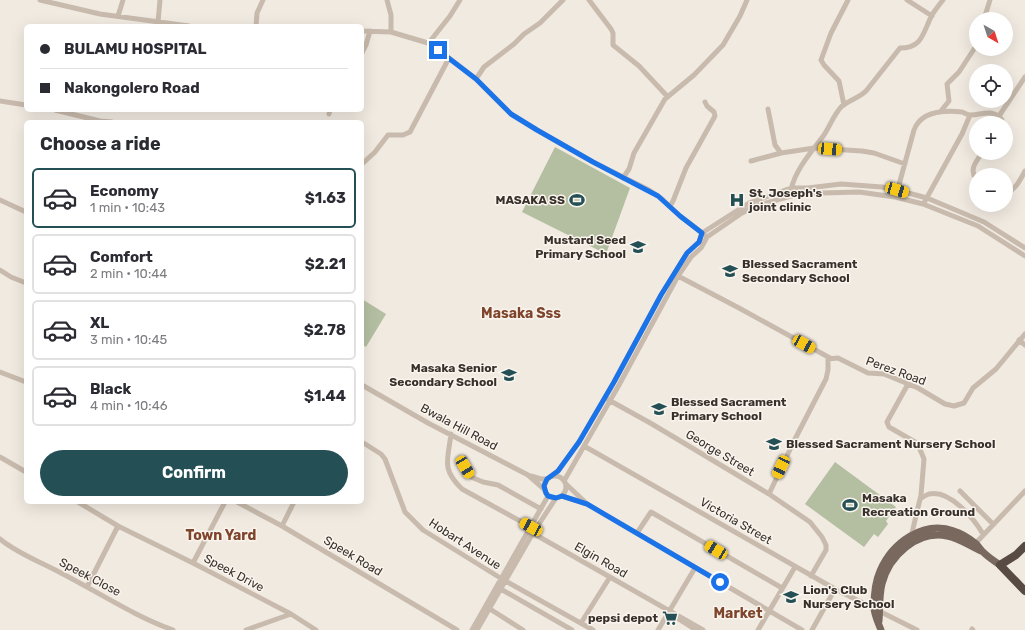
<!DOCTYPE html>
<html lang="en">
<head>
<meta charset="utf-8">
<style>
  :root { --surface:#fff; --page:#f7f7f7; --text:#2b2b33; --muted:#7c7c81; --line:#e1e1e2; --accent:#245055 }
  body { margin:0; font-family:Rubik,sans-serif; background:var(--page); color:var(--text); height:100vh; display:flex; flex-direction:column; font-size:15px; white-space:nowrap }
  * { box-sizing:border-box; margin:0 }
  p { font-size:13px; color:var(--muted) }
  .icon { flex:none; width:22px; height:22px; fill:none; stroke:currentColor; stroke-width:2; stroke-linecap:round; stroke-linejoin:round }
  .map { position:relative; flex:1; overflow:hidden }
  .sheet { position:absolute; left:24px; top:120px; width:340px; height:384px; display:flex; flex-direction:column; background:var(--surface); border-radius:6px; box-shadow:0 4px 16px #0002 }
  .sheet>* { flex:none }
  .banner { position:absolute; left:24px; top:24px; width:340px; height:88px; border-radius:6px; box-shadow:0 4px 16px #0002; display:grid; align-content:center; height:88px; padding:0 16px; background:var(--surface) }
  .needle { width:26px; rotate:141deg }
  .buttons { position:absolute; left:969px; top:12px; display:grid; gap:8px }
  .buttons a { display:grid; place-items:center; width:44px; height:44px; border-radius:50%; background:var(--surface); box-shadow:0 4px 16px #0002; font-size:20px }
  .end { position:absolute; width:18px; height:18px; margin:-9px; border:5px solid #1a73e8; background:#fff; box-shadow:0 0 0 2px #fff }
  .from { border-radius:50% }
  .car { position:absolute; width:12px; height:24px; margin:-12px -6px; border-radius:5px; box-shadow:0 0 3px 1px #0007; background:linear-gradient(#f5c518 24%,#345 0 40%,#f5c518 0 76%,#345 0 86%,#f5c518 0) }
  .banner b { display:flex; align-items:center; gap:14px; height:38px; font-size:15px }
  .banner b+b { border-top:1px solid var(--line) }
  .banner i { width:10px; height:10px; background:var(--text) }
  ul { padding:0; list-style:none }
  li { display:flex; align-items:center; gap:12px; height:60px; margin:0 8px 6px; padding:0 8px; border:2px solid var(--line); border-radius:6px }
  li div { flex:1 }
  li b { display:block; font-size:15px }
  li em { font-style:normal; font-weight:700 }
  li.active { border-color:var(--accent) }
  li>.icon { width:36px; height:36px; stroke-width:1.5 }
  h2 { padding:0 16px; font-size:18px; line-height:48px }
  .action { display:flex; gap:8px; margin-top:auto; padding:8px 16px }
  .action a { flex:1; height:46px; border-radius:24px; background:var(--accent); color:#fff; font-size:16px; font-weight:700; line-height:46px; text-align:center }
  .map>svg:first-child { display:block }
  .green { fill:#b4bfa2 }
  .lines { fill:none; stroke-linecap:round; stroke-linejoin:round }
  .minor { stroke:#c8bbad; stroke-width:5 }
  .major { stroke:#78685e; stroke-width:7 }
  .highway { stroke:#584b43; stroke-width:8 }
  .route { stroke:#1a73e8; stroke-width:5 }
  .labels { text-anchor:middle; stroke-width:3; stroke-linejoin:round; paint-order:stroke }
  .poi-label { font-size:12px; font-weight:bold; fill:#38302b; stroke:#f9f4ed; text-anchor:start }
  .street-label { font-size:12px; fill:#38302b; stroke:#f9f4ed }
  .quarter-label { font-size:14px; font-weight:bold; fill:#7f442c; stroke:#f9f4ed }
</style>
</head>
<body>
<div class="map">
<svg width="1025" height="630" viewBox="0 0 1025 630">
  <rect width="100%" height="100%" fill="#f1eae1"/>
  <path class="green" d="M 555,147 L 630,188 L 606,254 L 522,212 Z
    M 362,299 L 386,314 L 366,347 L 362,344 Z
    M 835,462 L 896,507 L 886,521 L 888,524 L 878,537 L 874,534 L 864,547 L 805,504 Z"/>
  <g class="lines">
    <path class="minor" d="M 40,0 L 100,14 L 189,26
      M 387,0 L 391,15 L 391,32
      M 589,0 L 611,29 L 613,33 L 613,45 L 639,66 L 667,96
      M 907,0 L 932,16
      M 118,16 L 123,0
      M 984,19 L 990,0
      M 158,22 L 160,0
      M 256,26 L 257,13 L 263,0
      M 362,31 L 391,32 L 428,43 L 449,58 L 476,79 L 511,114 L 537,130 L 593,162 L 649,190 L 661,198 L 680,216 L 704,234
      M 428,43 L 431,40 L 450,16 L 460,0
      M 362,53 L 366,45 L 370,31
      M 476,79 L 484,67 L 514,44 L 524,34 L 540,23 L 563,0
      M 0,101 L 26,105
      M 844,105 L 839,81 L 824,65 L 821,60 L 831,33 L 848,0
      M 768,109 L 775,145 L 781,153
      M 55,110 L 100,121 L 112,122
      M 940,112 L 949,101 L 947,84 L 959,72 L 976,46
      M 329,114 L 330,110
      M 999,116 L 1025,77
      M 751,161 L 781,153 L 814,148 L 862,151 L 874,153 L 905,164
      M 362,164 L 375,152 L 388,135 L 403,135 L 410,132 L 449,58
      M 623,178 L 629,169 L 634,153 L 665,99 L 694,75 L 723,45 L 740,16 L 747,0
      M 976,179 C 969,169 976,162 982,153
      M 791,190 C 795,170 812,151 824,135 C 830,126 834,114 842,106 C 849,100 859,98 866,91 L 900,48 C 923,48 923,32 932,15 C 935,10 939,5 943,0
      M 897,192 L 914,130 C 921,111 943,110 962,112 C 965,113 967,115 971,115 C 981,115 994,108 1002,120 L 1001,123
      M 1006,194 C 1016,189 1020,180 1025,171
      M 0,200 L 26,212
      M 925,201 L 962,134 L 970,115
      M 670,206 L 673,201 L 686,168 L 715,116 L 714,112 L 707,106 L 705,102
      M 0,270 L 11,277 L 26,283
      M 678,276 L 739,308 L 830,358
      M 1019,340 L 1025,345
      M 0,372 L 26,382
      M 908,384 L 887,422 L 889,427 L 915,442 L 919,447 L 924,459 L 921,495 L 911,537
      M 362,385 L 428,423 L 528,475 L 544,489
      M 607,399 L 652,424 L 769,494 L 810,522 L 822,537 L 826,545 L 826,550 L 811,576
      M 451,434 C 448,460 441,469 462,489 L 531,527
      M 362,442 L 381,454 L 385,459 L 405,512 L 423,530 L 502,579 L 593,630
      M 584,446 L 835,589 L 917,630
      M 0,457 L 26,472
      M 465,458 L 465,467 L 471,477 L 483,482 L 498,485 L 541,509
      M544 487a11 11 0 1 1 22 0a11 11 0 1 1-22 0Z
      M 531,476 L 541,479 L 547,479
      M 550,477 L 558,471 L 579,442 L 614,382 L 661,295 L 687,253 L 699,242 L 702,233 L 749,203 L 791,188 L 808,188 L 841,184 L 882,187 L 897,190 L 927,198 L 958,211 L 984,222 L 1025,248
      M 564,481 L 619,385 L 678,276 L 691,257 L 701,248 L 707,237 L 742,213 L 755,206 L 791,196 L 822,193 L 859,192 L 895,197 L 923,204 L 978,226 L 1025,256
      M 566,484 L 585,502
      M 960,491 L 993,524
      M 769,494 L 794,441 L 826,379 L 828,370 L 828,359 L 838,358 L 868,373 L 884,374 L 918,388 L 945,404 L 954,406 L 964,403 L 973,388 L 996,369 L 1025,334
      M 562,496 L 587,504 L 802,630
      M 920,499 C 923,497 926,495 929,494 C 950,489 974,519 983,534
      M 78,502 L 118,526 L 193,563 L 291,614 L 316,630
      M 237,502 L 282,526 L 457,630
      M 282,526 L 294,502
      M 529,531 L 703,630
      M 637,533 L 651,512 L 782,588
      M 0,539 C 18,554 41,562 61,573 C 98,592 134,616 173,630
      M 974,545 L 1025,491
      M 193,563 L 225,502
      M 87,587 L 118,526
      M 499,588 L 572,630
      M 490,609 L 523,630
      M 666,611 L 696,630
      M 581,623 L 610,577
      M 972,629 L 973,630
      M 246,630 L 291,614
      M 472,630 L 548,496
      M 477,630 L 533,533 L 556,498
      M 658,630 L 695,568
      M 758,630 L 795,567
      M 812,630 L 835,589"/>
    <path class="major" d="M 879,621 C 880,609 879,596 882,584 C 889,556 917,530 947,536 C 959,538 970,546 981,551
      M 881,630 C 878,622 874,615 874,607 C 874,595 875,582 880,571 C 892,543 923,520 954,531 C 961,533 969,538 975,543 C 978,545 980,549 983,552 C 988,557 994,561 1000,565"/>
    <path class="highway" d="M 1025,546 L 1016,555 L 1000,565 L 1025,591"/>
  </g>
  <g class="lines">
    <path class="route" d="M 438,50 L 476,79 L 511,114 L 537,130 L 593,162 L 658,196 L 680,216 L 702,233 L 699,242 L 687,253 L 661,295 L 614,382 L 579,442 L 558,471 L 547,479 L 544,486 L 546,493 L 548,496 L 556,498 L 562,496 L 587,504 L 720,582"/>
  </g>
  <defs>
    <g id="stadium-bare" transform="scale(1.2)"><path d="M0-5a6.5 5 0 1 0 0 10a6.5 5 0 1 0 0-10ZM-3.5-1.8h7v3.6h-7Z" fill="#245055" stroke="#f9f4ed" stroke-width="2.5" paint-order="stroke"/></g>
    <g id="hospital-bare" transform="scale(1.2)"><path d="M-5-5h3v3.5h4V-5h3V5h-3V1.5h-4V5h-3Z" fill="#245055" stroke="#f9f4ed" stroke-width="2.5" paint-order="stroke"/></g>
    <g id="school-bare" transform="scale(1.2)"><path d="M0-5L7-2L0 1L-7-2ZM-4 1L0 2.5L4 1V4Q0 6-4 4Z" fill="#245055" stroke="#f9f4ed" stroke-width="2.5" paint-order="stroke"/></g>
    <g id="supermarket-bare" transform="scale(1.2)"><path d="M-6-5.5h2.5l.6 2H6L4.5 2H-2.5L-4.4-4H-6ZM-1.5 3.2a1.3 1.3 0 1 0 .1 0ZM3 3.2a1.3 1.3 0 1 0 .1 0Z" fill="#245055" stroke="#f9f4ed" stroke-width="2.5" paint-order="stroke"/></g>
  </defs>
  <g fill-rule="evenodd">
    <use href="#stadium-bare" x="577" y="200"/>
    <use href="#hospital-bare" x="737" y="200"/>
    <use href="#school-bare" x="638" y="247"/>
    <use href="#school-bare" x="730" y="271"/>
    <use href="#school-bare" x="509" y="375"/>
    <use href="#school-bare" x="659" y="409"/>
    <use href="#school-bare" x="774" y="444"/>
    <use href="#stadium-bare" x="850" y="505"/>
    <use href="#school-bare" x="791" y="597"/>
    <use href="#supermarket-bare" x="670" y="618"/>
  </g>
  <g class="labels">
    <g class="poi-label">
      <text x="749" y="197">St, Joseph's<tspan x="749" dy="14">joint clinic</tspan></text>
      <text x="565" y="204" text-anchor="end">MASAKA SS</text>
      <text x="626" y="244" text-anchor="end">Mustard Seed<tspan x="626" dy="14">Primary School</tspan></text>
      <text x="742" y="268">Blessed Sacrament<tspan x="742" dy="14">Secondary School</tspan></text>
      <text x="497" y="372" text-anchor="end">Masaka Senior<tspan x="497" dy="14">Secondary School</tspan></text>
      <text x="671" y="406">Blessed Sacrament<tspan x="671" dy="14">Primary School</tspan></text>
      <text x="786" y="448">Blessed Sacrament Nursery School</text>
      <text x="862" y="502">Masaka<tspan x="862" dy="14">Recreation Ground</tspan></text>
      <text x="803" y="594">Lion's Club<tspan x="803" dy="14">Nursery School</tspan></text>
      <text x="658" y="622" text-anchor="end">pepsi depot</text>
    </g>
    <g class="street-label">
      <text transform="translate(896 371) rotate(20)" y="4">Perez Road</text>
      <text transform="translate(459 427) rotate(28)" y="4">Bwala Hill Road</text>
      <text transform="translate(720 453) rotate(31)" y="4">George Street</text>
      <text transform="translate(736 521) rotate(30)" y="4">Victoria Street</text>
      <text transform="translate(465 544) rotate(33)" y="4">Hobart Avenue</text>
      <text transform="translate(353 556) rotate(31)" y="4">Speek Road</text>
      <text transform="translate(601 560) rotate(30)" y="4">Elgin Road</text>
      <text transform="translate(234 573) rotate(28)" y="4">Speek Drive</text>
      <text transform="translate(90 577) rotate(28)" y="4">Speek Close</text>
    </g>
    <g class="quarter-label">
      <text x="521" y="318">Masaka Sss</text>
      <text x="221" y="540">Town Yard</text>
      <text x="738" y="618">Market</text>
    </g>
  </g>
</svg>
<div class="buttons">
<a><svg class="needle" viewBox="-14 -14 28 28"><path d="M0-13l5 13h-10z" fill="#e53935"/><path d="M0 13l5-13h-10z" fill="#7c7c81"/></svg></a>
<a><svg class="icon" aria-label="locate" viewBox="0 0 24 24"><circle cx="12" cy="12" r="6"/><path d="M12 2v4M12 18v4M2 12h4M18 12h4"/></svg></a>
<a>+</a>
<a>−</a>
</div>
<i class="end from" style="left:720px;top:582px"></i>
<i class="end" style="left:438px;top:50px"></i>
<i class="car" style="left:830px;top:149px;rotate:94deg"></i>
<i class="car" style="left:897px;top:190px;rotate:106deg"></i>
<i class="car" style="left:804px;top:344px;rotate:119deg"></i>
<i class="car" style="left:465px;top:467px;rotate:149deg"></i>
<i class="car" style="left:781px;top:467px;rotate:205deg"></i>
<i class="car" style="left:531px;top:527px;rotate:299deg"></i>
<i class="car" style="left:716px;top:550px;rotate:301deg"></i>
<div class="banner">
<b><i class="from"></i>BULAMU HOSPITAL</b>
<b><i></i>Nakongolero Road</b>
</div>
<section class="sheet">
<h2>Choose a ride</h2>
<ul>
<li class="active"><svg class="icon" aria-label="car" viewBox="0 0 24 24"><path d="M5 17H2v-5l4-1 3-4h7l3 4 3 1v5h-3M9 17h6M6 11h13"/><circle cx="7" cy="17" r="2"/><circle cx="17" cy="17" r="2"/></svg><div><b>Economy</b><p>1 min · 10:43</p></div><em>$1.63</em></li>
<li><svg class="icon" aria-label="car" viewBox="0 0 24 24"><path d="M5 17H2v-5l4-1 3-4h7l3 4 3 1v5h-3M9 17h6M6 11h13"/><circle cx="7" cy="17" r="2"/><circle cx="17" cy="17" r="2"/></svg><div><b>Comfort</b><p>2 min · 10:44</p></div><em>$2.21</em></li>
<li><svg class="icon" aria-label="car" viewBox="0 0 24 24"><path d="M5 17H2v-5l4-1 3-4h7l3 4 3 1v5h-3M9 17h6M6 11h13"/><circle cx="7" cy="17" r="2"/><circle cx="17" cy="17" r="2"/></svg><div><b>XL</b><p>3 min · 10:45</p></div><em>$2.78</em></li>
<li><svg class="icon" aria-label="car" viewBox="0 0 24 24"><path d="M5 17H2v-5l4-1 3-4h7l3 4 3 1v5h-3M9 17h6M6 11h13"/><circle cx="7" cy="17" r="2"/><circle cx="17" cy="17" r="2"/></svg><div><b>Black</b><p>4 min · 10:46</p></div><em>$1.44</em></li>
</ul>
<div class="action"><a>Confirm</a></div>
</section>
</div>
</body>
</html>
